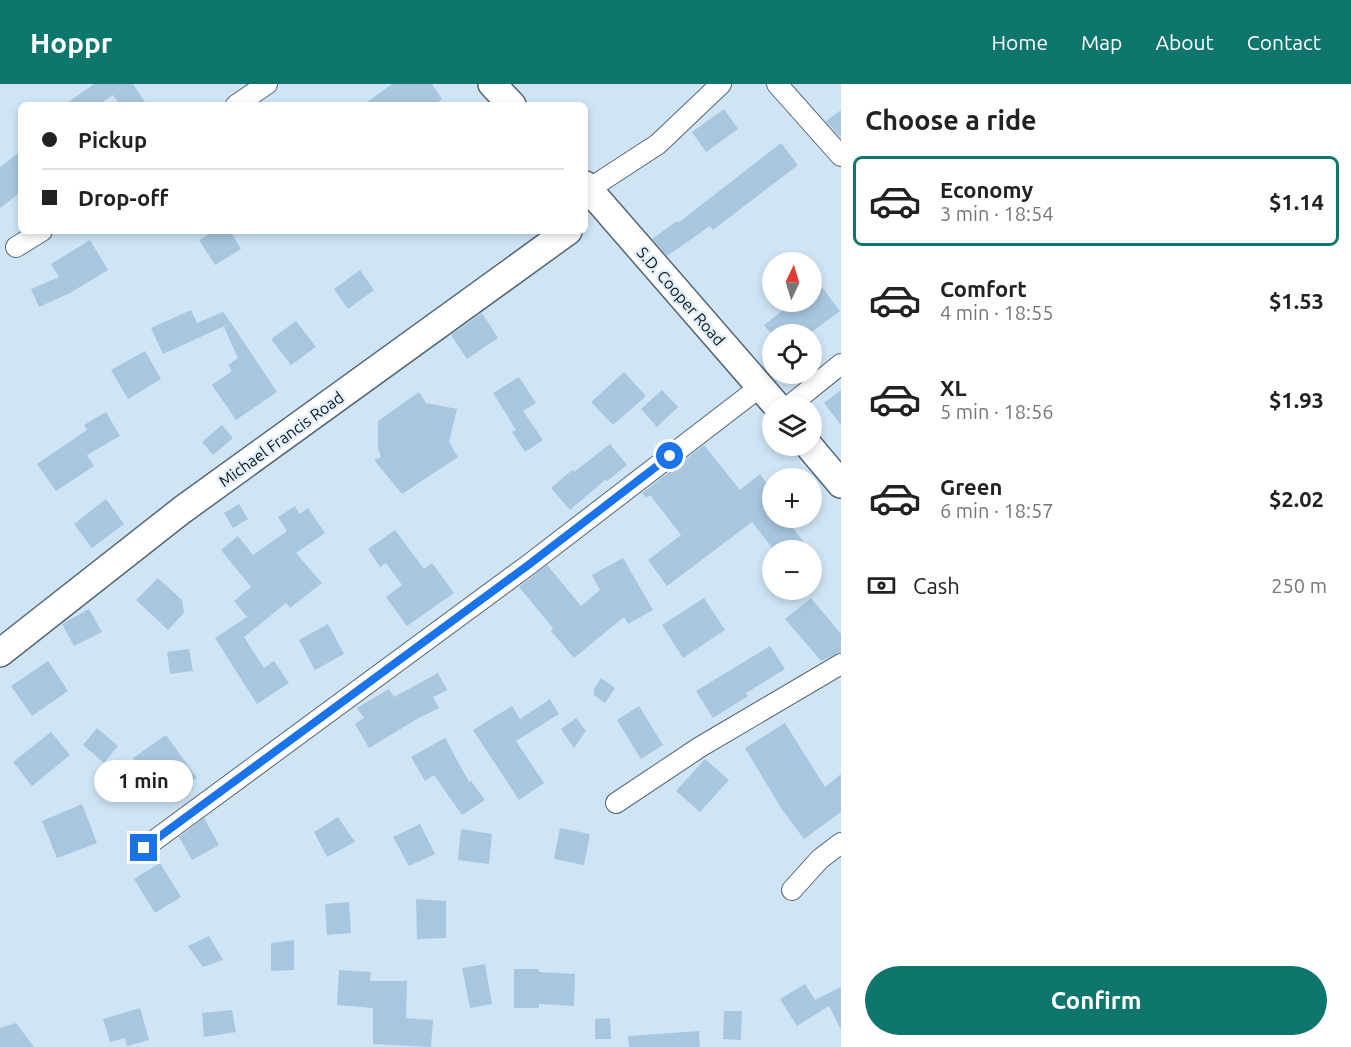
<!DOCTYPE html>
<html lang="en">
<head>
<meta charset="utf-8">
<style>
  :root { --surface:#fff; --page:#f6f6f6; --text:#222; --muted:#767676; --line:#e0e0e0; --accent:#0f766e }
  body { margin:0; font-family:Ubuntu,sans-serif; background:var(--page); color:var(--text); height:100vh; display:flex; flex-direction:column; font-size:22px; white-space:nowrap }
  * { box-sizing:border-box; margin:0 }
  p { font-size:20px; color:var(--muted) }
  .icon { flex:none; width:33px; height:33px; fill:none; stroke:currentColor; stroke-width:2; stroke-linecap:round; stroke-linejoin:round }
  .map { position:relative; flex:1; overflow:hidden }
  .drawer { display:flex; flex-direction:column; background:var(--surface); width:510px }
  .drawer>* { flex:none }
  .banner { position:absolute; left:18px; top:18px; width:570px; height:132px; border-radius:9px; box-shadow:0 3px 9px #0003; display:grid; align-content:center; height:132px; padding:0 24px; background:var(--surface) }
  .needle { width:39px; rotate:4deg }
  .buttons { position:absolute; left:762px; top:168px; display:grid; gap:12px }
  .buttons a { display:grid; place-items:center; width:60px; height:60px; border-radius:50%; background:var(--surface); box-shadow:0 3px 9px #0003; font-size:30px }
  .end { position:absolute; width:27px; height:27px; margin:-14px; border:8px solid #1a73e8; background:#fff; box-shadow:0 0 0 3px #fff }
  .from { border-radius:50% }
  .bubble { position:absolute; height:42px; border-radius:21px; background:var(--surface); box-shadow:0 3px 9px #0003; font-size:20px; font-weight:700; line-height:42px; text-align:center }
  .banner b { display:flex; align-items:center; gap:21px; height:57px; font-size:22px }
  .banner b+b { border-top:2px solid var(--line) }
  .banner i { width:15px; height:15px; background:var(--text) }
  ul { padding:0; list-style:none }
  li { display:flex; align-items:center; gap:18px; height:90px; margin:0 12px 9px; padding:0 12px; border:3px solid transparent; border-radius:9px }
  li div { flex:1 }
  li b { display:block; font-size:22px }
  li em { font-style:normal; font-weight:700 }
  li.on { border-color:var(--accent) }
  li>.icon { width:54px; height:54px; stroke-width:1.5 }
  h2 { padding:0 24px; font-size:27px; line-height:72px }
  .pay { display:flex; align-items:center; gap:15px; height:66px; padding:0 24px; font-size:22px }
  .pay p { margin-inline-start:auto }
  .button { display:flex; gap:12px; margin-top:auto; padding:12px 24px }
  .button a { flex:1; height:69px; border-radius:36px; background:var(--accent); color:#fff; font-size:24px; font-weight:700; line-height:69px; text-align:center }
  header { display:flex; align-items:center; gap:36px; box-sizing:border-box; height:84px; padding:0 30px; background:var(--accent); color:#fff }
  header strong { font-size:28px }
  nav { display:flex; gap:33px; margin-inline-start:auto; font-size:21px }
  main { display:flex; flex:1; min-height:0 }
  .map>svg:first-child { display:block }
  .building { fill:#a8c6de }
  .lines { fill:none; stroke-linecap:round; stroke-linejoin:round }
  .street-casing { stroke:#536675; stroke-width:22 }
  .secondary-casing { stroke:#536675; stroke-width:30 }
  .street { stroke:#fff; stroke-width:20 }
  .secondary { stroke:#fff; stroke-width:27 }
  .route { stroke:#1a73e8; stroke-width:8 }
  .labels { text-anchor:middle; stroke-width:5; stroke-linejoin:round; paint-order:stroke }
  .street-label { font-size:16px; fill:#0d151b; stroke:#e3f0fb }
</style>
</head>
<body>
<header>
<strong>Hoppr</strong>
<nav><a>Home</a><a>Map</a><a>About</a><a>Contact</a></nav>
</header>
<main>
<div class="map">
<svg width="841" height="963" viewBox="0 0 841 963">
  <rect width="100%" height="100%" fill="#cfe5f6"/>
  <path class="building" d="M 94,0 L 133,0 L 147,21 L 120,21 L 113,11 L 98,21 L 64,21 Z
    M 392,0 L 432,0 L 442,15 L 434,21 L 363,21 Z
    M 724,25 L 738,45 L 706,68 L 692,48 Z
    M 841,26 L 841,54 L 826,37 Z
    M 781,59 L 798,81 L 713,146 L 710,142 L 667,172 L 652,155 L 677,137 L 678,139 Z
    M 21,67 L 21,108 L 0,124 L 0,83 Z
    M 214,147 L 230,147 L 241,165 L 215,181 L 199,156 Z
    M 90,156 L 108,186 L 70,209 L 39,223 L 31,205 L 59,193 L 51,180 Z
    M 360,186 L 374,206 L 348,225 L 334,205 Z
    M 812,190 L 840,227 L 809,250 L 771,250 L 764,241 L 794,218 L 812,218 Z
    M 191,226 L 197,239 L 223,228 L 231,239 L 163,270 L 151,244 Z
    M 482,229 L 498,254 L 467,275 L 451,251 Z
    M 296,237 L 316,263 L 291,281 L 271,255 Z
    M 231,239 L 277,308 L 236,336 L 212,301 L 232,287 L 228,281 L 238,274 L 224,243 Z
    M 145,267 L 161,295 L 128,315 L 111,286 Z
    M 624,288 L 646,312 L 613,341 L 591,318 Z
    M 519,293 L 536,319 L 523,327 L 543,356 L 525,368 L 512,348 L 516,346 L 493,309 Z
    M 662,306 L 678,323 L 657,343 L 641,325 Z
    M 841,306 L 841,341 L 824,319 Z
    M 419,308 L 426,319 L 457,325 L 449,358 L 458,373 L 402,410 L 374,376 L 381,373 L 378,364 L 378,337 Z
    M 106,328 L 120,352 L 87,371 L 94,382 L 56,407 L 37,380 L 87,346 L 84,341 Z
    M 222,341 L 233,354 L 213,371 L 202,358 Z
    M 610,360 L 627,381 L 607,397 L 605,396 L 570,426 L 551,404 L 572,386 L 574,388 Z
    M 704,361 L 740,406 L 760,390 L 772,407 L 772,434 L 785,434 L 810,466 L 774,466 L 752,438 L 667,502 L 648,476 L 681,451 L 650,411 L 646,414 L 642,409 Z
    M 106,415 L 124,440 L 92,464 L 74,440 Z
    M 239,420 L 248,435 L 233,444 L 224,429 Z
    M 295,422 L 300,430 L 308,424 L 325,449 L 296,469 L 322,499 L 290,524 L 286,519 L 244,553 L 264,584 L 274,577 L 289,599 L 257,620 L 215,554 L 247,533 L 234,517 L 251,503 L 221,466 L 238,452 L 253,471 L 287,447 L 278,433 Z
    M 395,446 L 424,485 L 432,479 L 454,509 L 407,542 L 386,513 L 402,501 L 386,479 L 380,483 L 368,465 Z
    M 623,474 L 653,526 L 628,540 L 624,533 L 574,574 L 551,547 L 553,544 L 519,503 L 547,481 L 581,522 L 600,506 L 592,491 Z
    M 158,494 L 182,516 L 184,529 L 168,546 L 136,516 Z
    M 704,514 L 725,546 L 683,574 L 662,541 Z
    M 811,514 L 841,550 L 841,568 L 821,577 L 785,535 Z
    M 89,525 L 102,548 L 74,562 L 62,540 Z
    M 328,540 L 344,570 L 315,586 L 299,556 Z
    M 770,562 L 785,585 L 746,609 L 748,612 L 713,634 L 696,607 Z
    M 189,565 L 193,587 L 170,590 L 167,568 Z
    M 48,577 L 68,607 L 32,632 L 11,602 Z
    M 438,589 L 447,606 L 433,613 L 439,624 L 417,635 L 369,664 L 355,640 L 364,634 L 357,624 L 389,605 L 394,613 Z
    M 601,594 L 615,604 L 605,619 L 594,611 L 594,605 Z
    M 550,615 L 559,630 L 516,657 L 544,699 L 519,716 L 473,646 L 512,622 L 520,635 Z
    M 639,622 L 663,661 L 641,675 L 617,636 Z
    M 576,634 L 586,647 L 574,664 L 561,645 Z
    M 785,639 L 825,703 L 841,690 L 841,728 L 804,755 L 781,724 L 745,664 Z
    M 97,644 L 118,662 L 104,679 L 83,661 Z
    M 51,648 L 70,671 L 32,702 L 13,678 Z
    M 166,651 L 197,694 L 163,718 L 133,674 Z
    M 445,654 L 469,698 L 471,697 L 485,716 L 462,731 L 434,691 L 425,697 L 411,673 Z
    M 705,675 L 729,696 L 700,728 L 676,707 Z
    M 82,720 L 97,759 L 57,774 L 42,737 Z
    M 338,733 L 355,758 L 327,773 L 314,748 Z
    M 204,734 L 219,761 L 192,776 L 179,753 Z
    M 420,740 L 435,770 L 409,782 L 393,753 Z
    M 560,744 L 590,750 L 584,781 L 554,775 Z
    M 461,745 L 492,750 L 489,780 L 458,776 Z
    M 160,779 L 181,813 L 155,829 L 134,795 Z
    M 416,815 L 446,817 L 446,854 L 417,855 Z
    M 349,818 L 351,849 L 327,851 L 325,820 Z
    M 209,852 L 223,876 L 203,883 L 188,862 Z
    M 294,856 L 294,886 L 271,887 L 271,859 Z
    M 485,880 L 492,920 L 470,924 L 462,884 Z
    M 514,885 L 539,885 L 539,888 L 575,890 L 574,922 L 539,920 L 539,924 L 514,924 Z
    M 339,886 L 371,888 L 370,897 L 407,897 L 406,934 L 433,936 L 431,963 L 373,960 L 373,924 L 337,921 Z
    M 805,900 L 815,916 L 841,903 L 841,946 L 829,922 L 797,942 L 780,915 Z
    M 140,924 L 149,956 L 127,962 L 125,954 L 110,958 L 103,935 Z
    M 232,926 L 236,948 L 204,953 L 202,929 Z
    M 724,927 L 742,927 L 741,956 L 723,955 Z
    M 610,934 L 611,955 L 595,955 L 595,935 Z
    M 16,939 L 34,963 L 0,963 L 0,944 Z
    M 699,947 L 700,963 L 629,963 L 628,952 Z"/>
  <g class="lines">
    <g class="street-casing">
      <path id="street" d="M 777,0 L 841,72
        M 236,21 L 267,0
        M 589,105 L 658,60 L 721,0
        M 16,163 L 42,147
        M 789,322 L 841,280
        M 616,719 L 700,663 L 841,580
        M 144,764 L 527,482 L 760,303
        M 792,806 L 820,775 L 841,759"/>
    </g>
    <g class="secondary-casing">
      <path id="secondary" d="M 492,0 L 512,21
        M 585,101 L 777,322
        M 809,362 L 841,400
        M 0,569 L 182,426 L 568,147"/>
    </g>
    <use href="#street" class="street"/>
    <use href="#secondary" class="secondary"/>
  </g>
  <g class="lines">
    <path class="route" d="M 144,764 L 527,482 L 670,372"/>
  </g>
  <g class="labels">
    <g class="street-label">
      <text transform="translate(681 212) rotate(49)" y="6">S.D. Cooper Road</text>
      <text transform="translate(281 355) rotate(-36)" y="6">Michael Francis Road</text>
    </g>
  </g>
</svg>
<div class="buttons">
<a><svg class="needle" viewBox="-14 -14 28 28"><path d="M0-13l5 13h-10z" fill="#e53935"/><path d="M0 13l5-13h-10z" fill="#767676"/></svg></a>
<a><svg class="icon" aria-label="locate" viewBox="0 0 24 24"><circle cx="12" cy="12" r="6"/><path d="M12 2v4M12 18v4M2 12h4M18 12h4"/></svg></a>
<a><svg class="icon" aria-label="layers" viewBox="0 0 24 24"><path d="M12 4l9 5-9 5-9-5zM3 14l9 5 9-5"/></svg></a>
<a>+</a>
<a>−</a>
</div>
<i class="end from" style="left:670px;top:372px"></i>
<i class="end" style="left:144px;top:764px"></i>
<div class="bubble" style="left:94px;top:676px;width:99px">1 min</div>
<div class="banner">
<b><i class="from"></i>Pickup</b>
<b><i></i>Drop-off</b>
</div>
</div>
<section class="drawer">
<h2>Choose a ride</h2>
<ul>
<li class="on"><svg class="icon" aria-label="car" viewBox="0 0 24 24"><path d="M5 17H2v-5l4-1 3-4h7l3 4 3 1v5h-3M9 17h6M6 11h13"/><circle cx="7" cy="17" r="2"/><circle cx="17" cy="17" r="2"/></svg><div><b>Economy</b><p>3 min · 18:54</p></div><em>$1.14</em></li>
<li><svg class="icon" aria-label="car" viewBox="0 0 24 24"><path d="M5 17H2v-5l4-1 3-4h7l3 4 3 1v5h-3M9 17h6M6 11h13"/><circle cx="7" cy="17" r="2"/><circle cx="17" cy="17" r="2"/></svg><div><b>Comfort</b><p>4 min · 18:55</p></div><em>$1.53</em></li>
<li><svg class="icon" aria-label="car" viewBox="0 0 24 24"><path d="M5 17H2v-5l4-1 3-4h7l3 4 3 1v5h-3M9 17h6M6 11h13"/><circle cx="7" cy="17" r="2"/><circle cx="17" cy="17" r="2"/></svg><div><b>XL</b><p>5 min · 18:56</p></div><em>$1.93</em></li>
<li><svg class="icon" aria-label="car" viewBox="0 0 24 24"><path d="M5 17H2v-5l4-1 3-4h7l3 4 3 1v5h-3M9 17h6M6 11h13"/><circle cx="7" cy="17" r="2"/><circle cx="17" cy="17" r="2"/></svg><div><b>Green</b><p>6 min · 18:57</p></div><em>$2.02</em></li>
</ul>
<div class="pay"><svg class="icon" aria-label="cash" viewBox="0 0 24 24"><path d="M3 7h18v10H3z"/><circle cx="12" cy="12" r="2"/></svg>Cash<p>250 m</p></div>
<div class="button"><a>Confirm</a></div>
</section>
</main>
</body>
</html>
